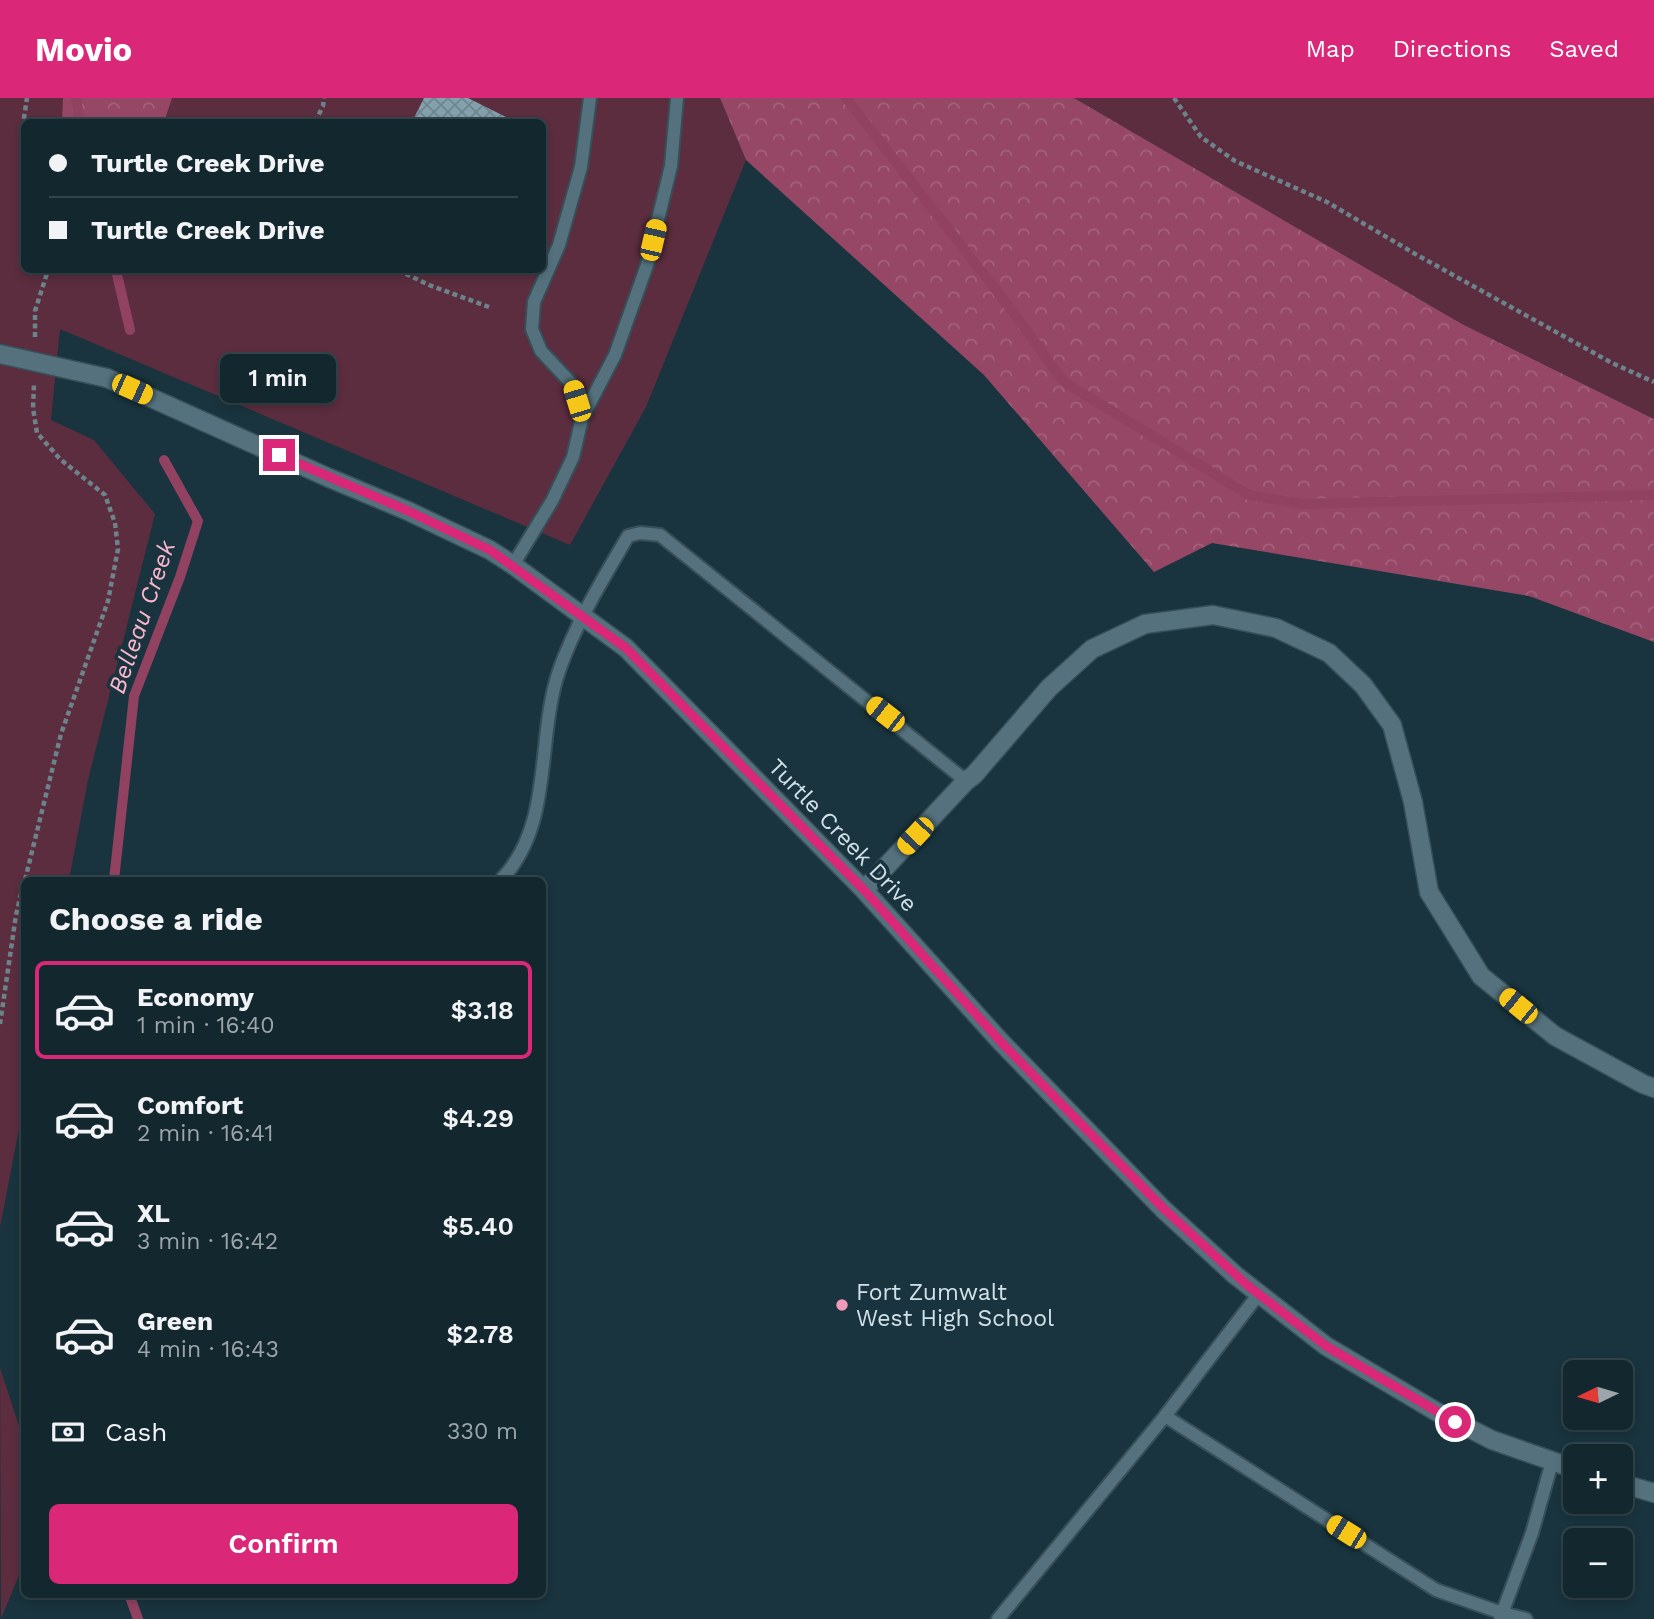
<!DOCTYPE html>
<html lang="en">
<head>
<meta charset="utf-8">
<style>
  :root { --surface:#13272e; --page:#20333a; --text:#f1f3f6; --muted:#9da5aa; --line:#32444a; --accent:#db2777 }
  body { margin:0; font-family:"Work Sans",sans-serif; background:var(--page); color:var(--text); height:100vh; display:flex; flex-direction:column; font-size:26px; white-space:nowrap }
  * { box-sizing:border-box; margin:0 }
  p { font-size:23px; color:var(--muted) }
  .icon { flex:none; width:38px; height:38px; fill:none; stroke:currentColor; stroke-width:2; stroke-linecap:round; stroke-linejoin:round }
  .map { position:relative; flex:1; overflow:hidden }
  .panel { position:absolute; left:21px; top:779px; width:525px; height:721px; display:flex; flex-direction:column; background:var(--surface); border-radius:10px; box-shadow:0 4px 10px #0003,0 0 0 2px var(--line) }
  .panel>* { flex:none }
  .guide { position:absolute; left:21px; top:21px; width:525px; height:154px; border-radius:10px; box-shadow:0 4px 10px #0003,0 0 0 2px var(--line); display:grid; align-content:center; height:154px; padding:0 28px; background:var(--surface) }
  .needle { width:46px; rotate:265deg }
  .buttons { position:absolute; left:1563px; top:1262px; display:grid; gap:14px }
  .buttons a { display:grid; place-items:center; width:70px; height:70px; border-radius:10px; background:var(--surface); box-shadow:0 4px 10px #0003,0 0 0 2px var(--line); font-size:35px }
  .end { position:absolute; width:32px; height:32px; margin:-16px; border:9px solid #db2777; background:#fff; box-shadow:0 0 0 4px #fff }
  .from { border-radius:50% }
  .bubble { position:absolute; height:49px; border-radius:10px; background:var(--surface); box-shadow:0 4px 10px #0003,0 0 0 2px var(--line); font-size:23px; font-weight:600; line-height:49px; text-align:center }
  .car { position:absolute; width:21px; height:42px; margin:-21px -10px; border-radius:9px; box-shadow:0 0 5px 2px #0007; background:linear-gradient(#f5c518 24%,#345 0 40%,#f5c518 0 76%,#345 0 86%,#f5c518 0) }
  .guide b { display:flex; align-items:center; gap:24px; height:66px; font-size:26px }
  .guide b+b { border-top:2px solid var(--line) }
  .guide i { width:18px; height:18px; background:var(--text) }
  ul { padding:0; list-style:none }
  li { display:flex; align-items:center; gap:21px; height:98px; margin:0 14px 10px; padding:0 14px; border:4px solid transparent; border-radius:10px }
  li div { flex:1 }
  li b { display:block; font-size:26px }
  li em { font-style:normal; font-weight:600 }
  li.on { border-color:var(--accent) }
  li>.icon { width:63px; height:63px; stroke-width:1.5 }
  h2 { padding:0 28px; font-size:32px; line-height:84px }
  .pay { display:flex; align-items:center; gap:18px; height:77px; padding:0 28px; font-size:26px }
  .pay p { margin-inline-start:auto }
  .cta { display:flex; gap:14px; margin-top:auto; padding:14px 28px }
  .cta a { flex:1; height:80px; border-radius:10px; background:var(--accent); color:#fff; font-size:28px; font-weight:600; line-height:80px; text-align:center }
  header { display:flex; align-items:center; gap:42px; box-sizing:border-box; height:98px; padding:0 35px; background:var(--accent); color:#fff }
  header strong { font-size:33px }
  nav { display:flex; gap:38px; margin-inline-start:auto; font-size:24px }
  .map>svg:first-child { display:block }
  .grass { fill:#5b2d3e; fill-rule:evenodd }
  .forest { fill:url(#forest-crowns) }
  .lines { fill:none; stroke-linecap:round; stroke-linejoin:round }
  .stream { stroke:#914261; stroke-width:10 }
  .building { fill:url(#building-cross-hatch) }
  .lane-casing { stroke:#374f58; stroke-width:16 }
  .street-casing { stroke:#374f58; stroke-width:21 }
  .path { stroke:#6d838b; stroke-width:4.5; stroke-dasharray:5 3.5; stroke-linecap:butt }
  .lane { stroke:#54717d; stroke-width:12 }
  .street { stroke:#54717d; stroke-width:18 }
  .route { stroke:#db2777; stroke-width:9 }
  .poi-dot { fill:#ef9ab8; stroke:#19343e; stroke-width:2.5 }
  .labels { text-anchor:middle; stroke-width:7; stroke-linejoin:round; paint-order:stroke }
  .street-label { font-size:23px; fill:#d2e1e8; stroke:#19343e }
  .poi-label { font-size:23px; fill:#d2e1e8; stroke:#19343e; text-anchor:start }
  .water-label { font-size:24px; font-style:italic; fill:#fbb6cd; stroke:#19343e }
</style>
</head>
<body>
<header>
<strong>Movio</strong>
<nav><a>Map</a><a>Directions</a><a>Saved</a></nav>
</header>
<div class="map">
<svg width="1654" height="1521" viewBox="0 0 1654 1521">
  <defs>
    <pattern id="forest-crowns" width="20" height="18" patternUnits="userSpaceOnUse" patternTransform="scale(1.75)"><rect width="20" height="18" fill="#964766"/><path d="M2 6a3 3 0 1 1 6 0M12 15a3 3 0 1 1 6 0" fill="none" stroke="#a4617c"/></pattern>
    <pattern id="building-cross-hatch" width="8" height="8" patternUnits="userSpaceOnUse" patternTransform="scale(1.75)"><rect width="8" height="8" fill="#83a1ad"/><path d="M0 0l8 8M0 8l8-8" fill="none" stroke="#6f858e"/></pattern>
  </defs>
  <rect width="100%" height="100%" fill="#19343e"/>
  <path class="grass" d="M 0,0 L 720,0 L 746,62 L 646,309 L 570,447 L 60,231 L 51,322 L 94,342 L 155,416 L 88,682 L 69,782 L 24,782 L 24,1005 L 0,1129 ZM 24,24 L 542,24 L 542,172 L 24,172 Z
    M 1074,0 L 1654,0 L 1654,321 L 1462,226 Z
    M 0,1270 L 24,1343 L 24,1465 L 1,1521 Z"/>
  <path class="forest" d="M 63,0 L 172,0 L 164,24 L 62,24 Z
    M 720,0 L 1074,0 L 1462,226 L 1654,321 L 1654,544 L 1529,498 L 1212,445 L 1154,474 L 984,277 L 746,62 Z"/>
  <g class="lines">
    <path class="stream" d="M 76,0 L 80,24
      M 846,0 L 1010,210 L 1064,284 L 1249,397 L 1303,406 L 1654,397
      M 116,172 L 130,232
      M 114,782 L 134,598 L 180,479 L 198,423 L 164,362
      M 129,1496 L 138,1521"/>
  </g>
  <path class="building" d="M 424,0 L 468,0 L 516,24 L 412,24 Z"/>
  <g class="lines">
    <g class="lane-casing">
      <path id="lane" d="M 582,320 L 615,257 L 647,167 L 671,68 L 677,0
        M 513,467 L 552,403 L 573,359 L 582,320 L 571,285 L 541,253 L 532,231 L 534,204 L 559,147 L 581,69 L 590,0
        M 501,782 C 555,725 535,640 560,570 C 577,523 603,481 628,438 L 640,435 L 660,437 L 966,683
        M 1258,1197 L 1165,1318 L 1436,1492 L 1502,1515 L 1526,1521
        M 998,1521 L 1165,1318
        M 1500,1521 L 1532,1435 L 1552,1364"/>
    </g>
    <g class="street-casing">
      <path id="street" d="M 0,256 L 107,280 L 327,379 L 408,413 L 490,452 L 513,467 L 626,550 L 864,792 L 1001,944 L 1163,1111 L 1235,1177 L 1326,1248 L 1437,1314 L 1492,1342 L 1575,1371
        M 864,792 L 966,683 L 974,677 L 1049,590 L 1092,551 L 1145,526 L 1213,517 L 1276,530 L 1329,555 L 1363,587 L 1392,627 L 1413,704 L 1429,794 L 1481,878 L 1555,938 L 1643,986 L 1654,990
        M 1620,1385 L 1654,1395"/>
    </g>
    <path class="path" d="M 1174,0 L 1201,39 L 1235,63 L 1327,104 L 1417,157 L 1612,265 L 1654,284
      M 315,24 L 323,8 L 324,0
      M 24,46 L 22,33 L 27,0
      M 48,172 L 114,172
      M 398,172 L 429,187 L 489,209
      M 35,239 L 35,213 L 48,172
      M 25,782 L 61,636 L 108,503 L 118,451 L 115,425 L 105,397 L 60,361 L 37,335 L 33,310 L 34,286
      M 0,926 L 16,817 L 24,783"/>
    <use href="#lane" class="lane"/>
    <use href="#street" class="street"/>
  </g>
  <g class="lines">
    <path class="route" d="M 279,357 L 408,413 L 490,452 L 626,550 L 864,792 L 1001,944 L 1164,1111 L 1247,1187 L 1326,1248 L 1455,1324"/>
  </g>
  <circle class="poi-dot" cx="842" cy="1207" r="7"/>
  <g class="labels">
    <g class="street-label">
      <text transform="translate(843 737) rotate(46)" y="8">Turtle Creek Drive</text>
    </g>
    <g class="poi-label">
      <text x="856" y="1202">Fort Zumwalt<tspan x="856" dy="26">West High School</tspan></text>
    </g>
    <g class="water-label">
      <text transform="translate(142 519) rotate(-71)" y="8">Belleau Creek</text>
    </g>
  </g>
</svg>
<div class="buttons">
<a><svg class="needle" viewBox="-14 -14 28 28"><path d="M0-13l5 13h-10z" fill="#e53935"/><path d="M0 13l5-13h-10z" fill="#9da5aa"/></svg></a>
<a>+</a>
<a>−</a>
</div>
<i class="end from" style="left:1455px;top:1324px"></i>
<i class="end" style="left:279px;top:357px"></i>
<div class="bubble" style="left:220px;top:256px;width:116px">1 min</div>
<i class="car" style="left:653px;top:142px;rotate:13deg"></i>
<i class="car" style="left:132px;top:291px;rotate:114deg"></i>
<i class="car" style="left:577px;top:303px;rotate:343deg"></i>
<i class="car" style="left:885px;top:616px;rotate:308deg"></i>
<i class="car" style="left:915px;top:738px;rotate:223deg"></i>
<i class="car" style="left:1518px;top:908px;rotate:309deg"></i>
<i class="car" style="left:1346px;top:1434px;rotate:302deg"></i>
<div class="guide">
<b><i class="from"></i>Turtle Creek Drive</b>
<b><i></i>Turtle Creek Drive</b>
</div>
<section class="panel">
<h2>Choose a ride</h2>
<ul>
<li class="on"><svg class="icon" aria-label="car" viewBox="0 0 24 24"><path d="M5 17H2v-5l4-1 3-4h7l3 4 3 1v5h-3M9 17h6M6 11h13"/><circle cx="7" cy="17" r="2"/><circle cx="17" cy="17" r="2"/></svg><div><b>Economy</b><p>1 min · 16:40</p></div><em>$3.18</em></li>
<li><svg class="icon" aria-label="car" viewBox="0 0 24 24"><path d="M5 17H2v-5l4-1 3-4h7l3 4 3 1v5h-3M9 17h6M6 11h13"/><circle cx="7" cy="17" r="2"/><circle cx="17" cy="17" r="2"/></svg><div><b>Comfort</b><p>2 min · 16:41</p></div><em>$4.29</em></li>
<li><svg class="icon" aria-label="car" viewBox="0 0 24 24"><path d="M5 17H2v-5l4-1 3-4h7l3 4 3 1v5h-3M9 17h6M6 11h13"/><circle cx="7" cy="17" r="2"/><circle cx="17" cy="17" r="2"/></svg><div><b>XL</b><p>3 min · 16:42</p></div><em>$5.40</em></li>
<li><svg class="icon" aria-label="car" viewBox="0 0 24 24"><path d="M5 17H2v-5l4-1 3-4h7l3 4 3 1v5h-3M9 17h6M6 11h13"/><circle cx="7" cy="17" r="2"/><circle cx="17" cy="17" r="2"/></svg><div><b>Green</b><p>4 min · 16:43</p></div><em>$2.78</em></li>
</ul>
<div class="pay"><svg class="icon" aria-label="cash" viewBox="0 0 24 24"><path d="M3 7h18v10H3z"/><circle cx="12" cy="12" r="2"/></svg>Cash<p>330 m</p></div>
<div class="cta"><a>Confirm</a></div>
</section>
</div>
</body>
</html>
